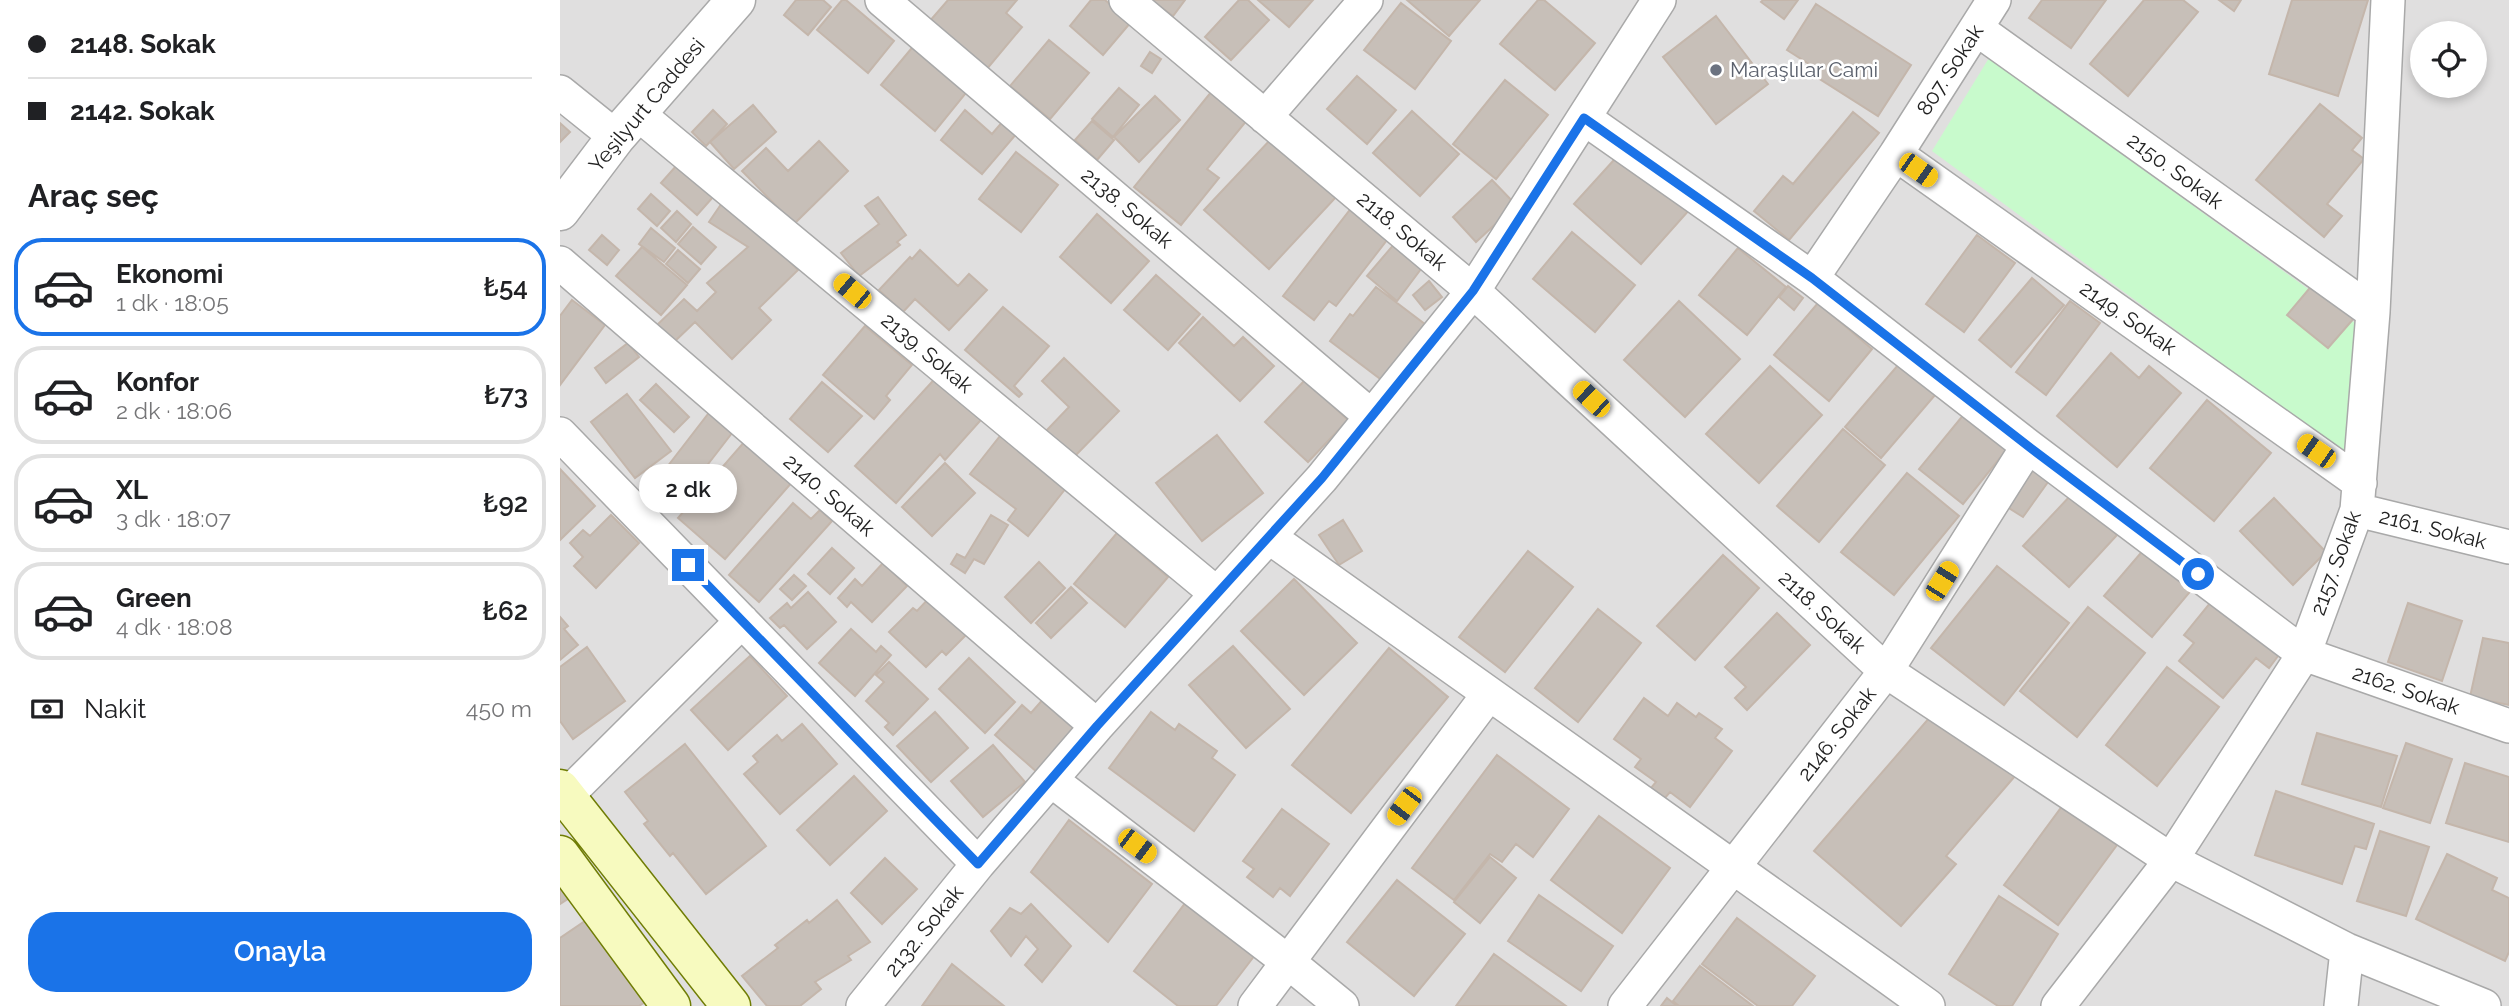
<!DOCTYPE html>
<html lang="tr">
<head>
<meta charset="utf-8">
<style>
  :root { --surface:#fff; --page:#f2f2f2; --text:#202124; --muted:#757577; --line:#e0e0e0; --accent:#1a73e8 }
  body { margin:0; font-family:Raleway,sans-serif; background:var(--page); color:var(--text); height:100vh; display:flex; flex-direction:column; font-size:26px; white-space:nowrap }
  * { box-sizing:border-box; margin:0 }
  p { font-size:23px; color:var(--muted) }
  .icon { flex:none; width:38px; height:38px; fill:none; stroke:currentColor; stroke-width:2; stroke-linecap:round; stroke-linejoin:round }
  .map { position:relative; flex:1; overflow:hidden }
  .sheet { display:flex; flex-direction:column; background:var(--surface); width:560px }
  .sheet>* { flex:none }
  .top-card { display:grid; align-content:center; height:154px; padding:0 28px; background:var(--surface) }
  .fabs { position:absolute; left:1850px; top:21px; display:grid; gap:14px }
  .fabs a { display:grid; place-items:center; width:77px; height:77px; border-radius:50%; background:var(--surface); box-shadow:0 4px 10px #0003; font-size:35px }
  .end { position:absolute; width:32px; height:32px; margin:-16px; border:9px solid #1a73e8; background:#fff; box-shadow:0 0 0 4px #fff }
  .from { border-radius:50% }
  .bubble { position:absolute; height:49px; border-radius:24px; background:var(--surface); box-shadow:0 4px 10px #0003; font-size:23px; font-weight:600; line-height:49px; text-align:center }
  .car { position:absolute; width:21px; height:42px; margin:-21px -10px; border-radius:9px; box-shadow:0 0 5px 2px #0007; background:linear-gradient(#f5c518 24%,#345 0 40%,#f5c518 0 76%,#345 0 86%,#f5c518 0) }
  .top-card b { display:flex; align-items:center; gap:24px; height:66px; font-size:26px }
  .top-card b+b { border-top:2px solid var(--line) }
  .top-card i { width:18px; height:18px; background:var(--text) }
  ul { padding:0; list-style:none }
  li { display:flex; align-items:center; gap:21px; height:98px; margin:0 14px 10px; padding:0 14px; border:4px solid var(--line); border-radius:28px }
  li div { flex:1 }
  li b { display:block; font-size:26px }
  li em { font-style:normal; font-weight:600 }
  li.current { border-color:var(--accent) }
  li>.icon { width:63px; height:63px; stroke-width:1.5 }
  h2 { padding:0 28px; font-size:32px; line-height:84px }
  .pay { display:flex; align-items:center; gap:18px; height:77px; padding:0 28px; font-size:26px }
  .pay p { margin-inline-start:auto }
  .primary-button { display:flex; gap:14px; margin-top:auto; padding:14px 28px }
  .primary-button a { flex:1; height:80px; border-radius:28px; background:var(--accent); color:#fff; font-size:28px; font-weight:600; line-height:80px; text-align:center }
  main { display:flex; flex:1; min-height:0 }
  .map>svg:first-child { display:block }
  .residential { fill:#e0dfdf; fill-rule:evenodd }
  .park { fill:#c8facc }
  .building { fill:#c7bfb8; stroke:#c4b6ab; stroke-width:2 }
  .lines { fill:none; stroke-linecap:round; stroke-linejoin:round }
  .minor-casing { stroke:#a9a9a9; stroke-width:36 }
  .tertiary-casing { stroke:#a9a9a9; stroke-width:41 }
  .secondary-casing { stroke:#707d05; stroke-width:41 }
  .minor { stroke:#fff; stroke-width:33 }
  .tertiary { stroke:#fff; stroke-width:38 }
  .secondary { stroke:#f7fabf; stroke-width:38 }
  .route { stroke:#1a73e8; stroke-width:9 }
  .worship-dot { fill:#6b7280; stroke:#fff; stroke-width:2.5 }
  .labels { text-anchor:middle; stroke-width:5; stroke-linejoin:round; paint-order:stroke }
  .worship-label { font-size:21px; fill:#5b616d; stroke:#fff; text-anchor:start }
  .street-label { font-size:21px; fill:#222; stroke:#fff }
</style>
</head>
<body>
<main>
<section class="sheet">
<div class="top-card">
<b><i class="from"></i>2148. Sokak</b>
<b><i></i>2142. Sokak</b>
</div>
<h2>Araç seç</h2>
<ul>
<li class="current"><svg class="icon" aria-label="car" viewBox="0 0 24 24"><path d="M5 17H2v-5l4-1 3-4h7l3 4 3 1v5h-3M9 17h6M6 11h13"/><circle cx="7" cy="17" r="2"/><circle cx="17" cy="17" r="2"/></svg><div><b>Ekonomi</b><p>1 dk · 18:05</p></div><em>₺54</em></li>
<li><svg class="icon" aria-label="car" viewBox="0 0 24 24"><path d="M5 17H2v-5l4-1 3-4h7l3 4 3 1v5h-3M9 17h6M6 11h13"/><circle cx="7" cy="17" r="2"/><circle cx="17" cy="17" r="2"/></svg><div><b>Konfor</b><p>2 dk · 18:06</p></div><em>₺73</em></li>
<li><svg class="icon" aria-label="car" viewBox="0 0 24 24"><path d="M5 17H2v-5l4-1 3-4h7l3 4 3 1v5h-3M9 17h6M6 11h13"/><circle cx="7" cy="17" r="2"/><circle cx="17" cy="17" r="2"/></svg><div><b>XL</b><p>3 dk · 18:07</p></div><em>₺92</em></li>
<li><svg class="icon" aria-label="car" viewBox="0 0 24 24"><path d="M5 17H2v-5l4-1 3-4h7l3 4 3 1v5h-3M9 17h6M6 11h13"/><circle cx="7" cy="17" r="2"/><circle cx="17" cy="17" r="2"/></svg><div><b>Green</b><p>4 dk · 18:08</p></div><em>₺62</em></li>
</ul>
<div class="pay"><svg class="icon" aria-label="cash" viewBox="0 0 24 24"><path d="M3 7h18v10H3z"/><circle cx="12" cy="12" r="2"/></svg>Nakit<p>450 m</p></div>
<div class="primary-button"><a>Onayla</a></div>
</section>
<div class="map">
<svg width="1949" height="1006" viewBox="0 0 1949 1006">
  <rect width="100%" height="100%" fill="#f2efe9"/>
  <path class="residential" d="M 0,0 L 1949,0 L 1949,1006 L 0,1006 ZM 1862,33 L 1914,33 L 1914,86 L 1862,86 Z"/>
  <path class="park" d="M 1429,58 L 1795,323 L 1786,455 L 1372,151 Z"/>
  <path class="building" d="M 236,0 L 263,0 L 271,7 L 248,35 L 224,15 Z
    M 282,0 L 286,0 L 334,41 L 308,73 L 257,30 Z
    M 388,0 L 457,0 L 446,13 L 462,27 L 426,70 L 369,22 Z
    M 531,0 L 545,0 L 571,22 L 543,55 L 510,26 Z
    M 591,0 L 625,0 L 613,16 Z
    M 679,0 L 688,0 L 709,20 L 671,60 L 645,37 Z
    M 698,0 L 753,0 L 729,27 Z
    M 847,0 L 920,0 L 889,36 Z
    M 978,0 L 984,0 L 1035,43 L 995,90 L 940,44 Z
    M 1203,0 L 1238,0 L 1224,19 L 1201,2 Z
    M 1482,0 L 1546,0 L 1511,48 L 1469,18 Z
    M 1584,0 L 1623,0 L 1638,12 L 1568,96 L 1530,64 Z
    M 1659,0 L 1681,0 L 1674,11 Z
    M 1732,0 L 1808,0 L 1778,96 L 1709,74 Z
    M 841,3 L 891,41 L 855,89 L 804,50 Z
    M 1256,4 L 1351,65 L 1318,116 L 1255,76 L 1252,66 L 1227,50 Z
    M 1156,16 L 1208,84 L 1156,124 L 1103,57 Z
    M 489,40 L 529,73 L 490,119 L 450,86 Z
    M 356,43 L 410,88 L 375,131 L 321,85 Z
    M 590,52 L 601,59 L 592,73 L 581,66 Z
    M 797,76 L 836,110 L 807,144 L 767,109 Z
    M 945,80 L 988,115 L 936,179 L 893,144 Z
    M 559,88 L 579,105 L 553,137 L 532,119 Z
    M 652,91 L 688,119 L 647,169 L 659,178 L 621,225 L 574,187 Z
    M 595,96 L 620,120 L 579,162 L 554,137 Z
    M 1760,104 L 1802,138 L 1792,150 L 1804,159 L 1767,204 L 1782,216 L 1764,237 L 1696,180 Z
    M 193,105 L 216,132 L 174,169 L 150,142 Z
    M 153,110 L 167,124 L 146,146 L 132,132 Z
    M 405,110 L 432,134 L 444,120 L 458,132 L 422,174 L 381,140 Z
    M 852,111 L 899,154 L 860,196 L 813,153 Z
    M 1293,112 L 1319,133 L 1229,240 L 1194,211 L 1223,176 L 1233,184 Z
    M 532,121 L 554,140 L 537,160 L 515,140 Z
    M 0,123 L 10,132 L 0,142 Z
    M 713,137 L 776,197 L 709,269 L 644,210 Z
    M 259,141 L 288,171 L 234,224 L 182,171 L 206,148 L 228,171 Z
    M 1063,150 L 1130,209 L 1081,264 L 1014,204 Z
    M 456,152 L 498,185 L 461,232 L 419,199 Z
    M 117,165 L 153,197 L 137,215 L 101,183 Z
    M 932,180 L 956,205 L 916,242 L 893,217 Z
    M 91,194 L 110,211 L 97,226 L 78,209 Z
    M 166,197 L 238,270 L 199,308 L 211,320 L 172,359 L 135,322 L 114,342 L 97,325 L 124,299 L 137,311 L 156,292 L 147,283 L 188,247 L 149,222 Z
    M 318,197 L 346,235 L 337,242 L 340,245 L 299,276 L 281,253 L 319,224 L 305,206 Z
    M 796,202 L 834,231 L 776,306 L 769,301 L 754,320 L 723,296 Z
    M 117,211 L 131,224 L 116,242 L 101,228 Z
    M 537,214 L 589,261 L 551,303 L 500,257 Z
    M 133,227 L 156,247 L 141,264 L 118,244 Z
    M 91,228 L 115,248 L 104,262 L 79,244 Z
    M 1012,232 L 1075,285 L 1035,332 L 973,279 Z
    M 42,235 L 59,250 L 47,265 L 29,250 Z
    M 1417,235 L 1455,263 L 1404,332 L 1366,304 Z
    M 835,243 L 864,265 L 837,301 L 807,276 Z
    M 82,247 L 127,285 L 101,315 L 56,276 Z
    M 1178,248 L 1226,287 L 1187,335 L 1139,295 Z
    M 118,250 L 140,269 L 128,283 L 106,264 Z
    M 360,250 L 398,286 L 409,274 L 427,290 L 389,330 L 355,299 L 343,312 L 319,290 L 350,257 L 352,259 Z
    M 596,275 L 640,314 L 608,350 L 564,310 Z
    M 1472,278 L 1504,305 L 1451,367 L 1419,340 Z
    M 869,281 L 882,297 L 865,310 L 853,295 Z
    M 1754,283 L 1795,317 L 1768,348 L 1727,315 Z
    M 1228,286 L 1243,298 L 1234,310 L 1219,297 Z
    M 816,287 L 870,328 L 827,384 L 770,341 L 790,314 L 793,316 Z
    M 12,300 L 45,325 L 0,385 L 0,316 Z
    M 1119,301 L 1180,359 L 1125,417 L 1064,360 Z
    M 1510,301 L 1540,323 L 1486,395 L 1456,372 Z
    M 1258,303 L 1312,349 L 1269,401 L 1214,355 Z
    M 443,307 L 489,346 L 454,386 L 462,394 L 459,397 L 405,350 Z
    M 643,317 L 674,346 L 683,337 L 714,366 L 680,401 L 619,343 Z
    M 305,326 L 352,365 L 326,396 L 330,400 L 314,419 L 263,375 Z
    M 68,343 L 79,357 L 46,383 L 35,368 Z
    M 1551,353 L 1579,378 L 1589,366 L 1621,393 L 1557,467 L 1497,416 Z
    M 1345,357 L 1381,388 L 1321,458 L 1285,427 Z
    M 504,358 L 559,411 L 513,458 L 486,431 L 509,407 L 482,381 Z
    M 1210,366 L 1262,415 L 1199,483 L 1146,434 Z
    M 382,371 L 428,412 L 385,460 L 380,454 L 336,503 L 295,466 Z
    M 745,380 L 788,420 L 748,462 L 705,422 Z
    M 262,382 L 302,416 L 268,452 L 230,419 Z
    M 96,384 L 129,417 L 114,432 L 80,400 Z
    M 67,394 L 111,451 L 75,478 L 31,422 Z
    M 1647,400 L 1711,453 L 1654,521 L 1590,468 Z
    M 155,405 L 179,424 L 121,499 L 97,480 Z
    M 1405,413 L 1448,448 L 1403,504 L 1359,469 Z
    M 1283,429 L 1325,465 L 1259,542 L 1217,506 Z
    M 444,431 L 510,483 L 468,536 L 448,520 L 456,509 L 410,474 Z
    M 657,435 L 703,493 L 642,541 L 596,483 Z
    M 186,440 L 233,481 L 165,559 L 118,518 Z
    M 1472,461 L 1493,475 L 1463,517 L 1444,505 Z
    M 385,463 L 415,493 L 372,536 L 342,507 Z
    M 0,469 L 35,506 L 0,540 Z
    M 1347,473 L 1399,516 L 1334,595 L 1281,552 Z
    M 1512,494 L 1557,535 L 1509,587 L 1463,546 Z
    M 1714,498 L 1766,552 L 1733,585 L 1680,531 Z
    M 233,503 L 251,519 L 260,510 L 272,521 L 199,602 L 169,575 Z
    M 51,515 L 79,543 L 36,588 L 14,566 L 23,557 L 10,543 L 23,530 L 30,536 Z
    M 431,515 L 448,525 L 424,564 L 414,559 L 405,573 L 391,564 L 397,554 L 405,558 Z
    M 783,520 L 802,551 L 779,565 L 759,535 Z
    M 557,533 L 608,577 L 565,627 L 514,584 Z
    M 1586,547 L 1634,587 L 1592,637 L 1544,596 Z
    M 272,548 L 294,568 L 270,594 L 248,574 Z
    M 968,551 L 1013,587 L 945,672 L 899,637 Z
    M 1163,555 L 1199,588 L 1135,660 L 1097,626 Z
    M 479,562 L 505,588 L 471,623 L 445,597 Z
    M 323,563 L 347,586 L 312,622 L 291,602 L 287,607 L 278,598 L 295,579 L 302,586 Z
    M 1437,566 L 1509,623 L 1444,705 L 1371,648 Z
    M 234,575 L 246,586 L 232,600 L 220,589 Z
    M 734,579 L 797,643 L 744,695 L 681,631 Z
    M 511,587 L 527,603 L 491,638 L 476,623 Z
    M 248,592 L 276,622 L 247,649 L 224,625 L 220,628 L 210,618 L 227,603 L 231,608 Z
    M 373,594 L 410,631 L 386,655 L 382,651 L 366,667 L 329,632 L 353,608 L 357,611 Z
    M 1655,597 L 1721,652 L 1709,668 L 1696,658 L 1663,698 L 1619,661 L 1634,643 L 1624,635 Z
    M 1848,603 L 1902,621 L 1882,681 L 1828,662 Z
    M 1528,607 L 1585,653 L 1517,737 L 1460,691 Z
    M 1038,609 L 1081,643 L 1018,722 L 975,688 Z
    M 1217,613 L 1250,645 L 1187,710 L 1175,698 L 1186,687 L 1165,667 Z
    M 0,617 L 8,626 L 4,629 L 18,645 L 0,660 Z
    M 291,629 L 316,652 L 321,646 L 331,655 L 295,696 L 259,663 Z
    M 1923,638 L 1949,643 L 1949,705 L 1910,697 Z
    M 673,646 L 730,709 L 686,748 L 629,685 Z
    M 27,647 L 65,701 L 13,739 L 0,721 L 0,667 Z
    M 829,648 L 888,697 L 791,813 L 732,765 Z
    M 190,656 L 227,696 L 168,750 L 131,710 Z
    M 409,658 L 455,702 L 425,733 L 379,689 Z
    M 329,662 L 368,699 L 333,735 L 325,727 L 329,723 L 306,701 L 324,682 L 316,675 Z
    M 1607,667 L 1659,707 L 1597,786 L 1546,745 Z
    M 485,697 L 519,727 L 478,773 L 435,735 L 462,705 L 471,713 Z
    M 1084,698 L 1108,716 L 1117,703 L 1136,717 L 1139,713 L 1162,729 L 1155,738 L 1172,751 L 1130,807 L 1110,792 L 1105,798 L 1091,788 L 1096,782 L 1075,767 L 1081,759 L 1054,739 Z
    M 1377,709 L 1455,776 L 1386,856 L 1396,864 L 1341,926 L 1254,851 Z
    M 375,712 L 408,748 L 371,782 L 337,746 Z
    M 591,712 L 615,730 L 619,724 L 657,751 L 652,758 L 675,775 L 634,831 L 549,768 Z
    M 242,724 L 277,764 L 220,814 L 184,774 L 198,762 L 193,756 L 217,735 L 222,741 Z
    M 1757,733 L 1837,756 L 1821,807 L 1742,784 Z
    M 1846,743 L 1892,759 L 1870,823 L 1823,808 Z
    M 125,744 L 206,846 L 146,894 L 113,853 L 110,856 L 84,824 L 88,821 L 65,792 Z
    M 433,745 L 465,782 L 423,817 L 391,781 Z
    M 937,755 L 1009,809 L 973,857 L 956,844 L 942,862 L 930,854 L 894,900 L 852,868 Z
    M 1905,763 L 1949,777 L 1949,842 L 1886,823 Z
    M 294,776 L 327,811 L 270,865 L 237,830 Z
    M 1716,791 L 1814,824 L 1806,849 L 1795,846 L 1782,884 L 1695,855 Z
    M 1503,805 L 1557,845 L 1498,925 L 1444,885 Z
    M 722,809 L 769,844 L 730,896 L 720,888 L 713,897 L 687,877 L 694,869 L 683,861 Z
    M 1039,816 L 1110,868 L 1062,933 L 991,880 Z
    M 509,820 L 592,884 L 548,942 L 471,872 Z
    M 1820,831 L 1869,847 L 1846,916 L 1797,901 Z
    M 1887,854 L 1937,878 L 1932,890 L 1949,898 L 1949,952 L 1945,961 L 1856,919 Z
    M 930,857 L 956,878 L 920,923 L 894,902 Z
    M 325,858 L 357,889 L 322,924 L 291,893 Z
    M 0,873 L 14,895 L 0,904 Z
    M 837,880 L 905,934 L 854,996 L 787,942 Z
    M 979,895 L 1053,946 L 1021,991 L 948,941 Z
    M 1439,896 L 1498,934 L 1452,1006 L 1438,1006 L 1389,974 Z
    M 277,900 L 310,942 L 288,956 L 291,960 L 255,982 L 261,989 L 240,1006 L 207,1006 L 182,976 L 218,948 L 215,945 L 247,920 L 249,923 Z
    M 626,902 L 695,955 L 656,1006 L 618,1006 L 574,971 Z
    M 471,904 L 511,946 L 482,982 L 465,965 L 478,949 L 466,936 L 451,956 L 431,931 L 450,908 L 461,914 Z
    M 31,917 L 88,1000 L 79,1006 L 0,1006 L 0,938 Z
    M 1177,918 L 1255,976 L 1232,1006 L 1198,1006 L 1142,964 Z
    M 934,954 L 1006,1006 L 896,1006 Z
    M 392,964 L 444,1006 L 362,1006 Z
    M 1140,966 L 1193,1006 L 1119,1006 L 1113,1001 Z
    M 1107,998 L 1117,1006 L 1101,1006 Z"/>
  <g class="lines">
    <g class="minor-casing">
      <path id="minor" d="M 322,0 L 811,416
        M 566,0 L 913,291 L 1326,671 L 1611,860 L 1787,950 L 1924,1006
        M 1417,29 L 1813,312
        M 0,92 L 56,137
        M 77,113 L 657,594
        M 705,117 L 806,0
        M 1024,118 L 1252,278 L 1468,446 L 1744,654 L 1949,726
        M 1336,154 L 1800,483
        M 0,263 L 537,726
        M 1252,278 L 1336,154 L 1434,0
        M 0,434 L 418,864
        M 1797,510 L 1949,547
        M 709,537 C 927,694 1149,848 1368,1006
        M 491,780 L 727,961 L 782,1006
        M 6,796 L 182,621
        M 303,1006 L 418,864 L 537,726 L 762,478 L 913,291 L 1099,0
        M 695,1006 L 928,695
        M 1065,1006 L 1326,671 L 1468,446
        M 1498,1006 L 1611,860 L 1744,654 L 1797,510 L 1813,312 L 1828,0
        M 1781,1006 L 1787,950"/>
    </g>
    <g class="tertiary-casing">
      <path id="tertiary" d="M 0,211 L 56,137 L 176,0"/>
    </g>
    <g class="secondary-casing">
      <path id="secondary" d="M 0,789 L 171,1006
        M 0,855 L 111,1006"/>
    </g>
    <use href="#minor" class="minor"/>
    <use href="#tertiary" class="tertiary"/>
    <use href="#secondary" class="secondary"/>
  </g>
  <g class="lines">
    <path class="route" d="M 128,565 L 418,864 L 537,726 L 762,478 L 913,291 L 1024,118 L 1252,278 L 1468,446 L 1638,574"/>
  </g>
  <circle class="worship-dot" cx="1156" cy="70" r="7"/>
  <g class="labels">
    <g class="worship-label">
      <text x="1170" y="77">Maraşlılar Cami</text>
    </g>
    <g class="street-label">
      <text transform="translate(1390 70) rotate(-57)" y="7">807. Sokak</text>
      <text transform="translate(87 105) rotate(-50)" y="7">Yeşilyurt Caddesi</text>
      <text transform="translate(1615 171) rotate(36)" y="7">2150. Sokak</text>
      <text transform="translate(567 208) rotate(40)" y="7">2138. Sokak</text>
      <text transform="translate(842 231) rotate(40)" y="7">2118. Sokak</text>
      <text transform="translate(1568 318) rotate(35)" y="7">2149. Sokak</text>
      <text transform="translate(367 353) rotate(40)" y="7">2139. Sokak</text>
      <text transform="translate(269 495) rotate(41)" y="7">2140. Sokak</text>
      <text transform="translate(1873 529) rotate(14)" y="7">2161. Sokak</text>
      <text transform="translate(1776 563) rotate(-70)" y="7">2157. Sokak</text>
      <text transform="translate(1262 612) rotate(43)" y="7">2118. Sokak</text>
      <text transform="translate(1846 690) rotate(19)" y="7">2162. Sokak</text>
      <text transform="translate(1277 734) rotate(-52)" y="7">2146. Sokak</text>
      <text transform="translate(364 931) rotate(-51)" y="7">2132. Sokak</text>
    </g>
  </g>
</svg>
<div class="fabs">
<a><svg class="icon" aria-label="locate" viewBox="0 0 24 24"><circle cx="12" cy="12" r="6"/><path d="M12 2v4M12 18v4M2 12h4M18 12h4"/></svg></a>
</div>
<i class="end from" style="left:1638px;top:574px"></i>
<i class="end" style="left:128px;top:565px"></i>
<div class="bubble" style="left:79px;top:464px;width:98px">2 dk</div>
<i class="car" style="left:1358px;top:170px;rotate:125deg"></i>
<i class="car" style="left:292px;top:291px;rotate:310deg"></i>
<i class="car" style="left:1031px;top:399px;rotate:313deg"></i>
<i class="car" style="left:1756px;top:451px;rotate:305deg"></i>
<i class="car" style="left:1382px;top:581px;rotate:32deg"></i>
<i class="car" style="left:844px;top:806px;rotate:217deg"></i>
<i class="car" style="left:577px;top:846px;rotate:127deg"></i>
</div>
</main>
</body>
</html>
